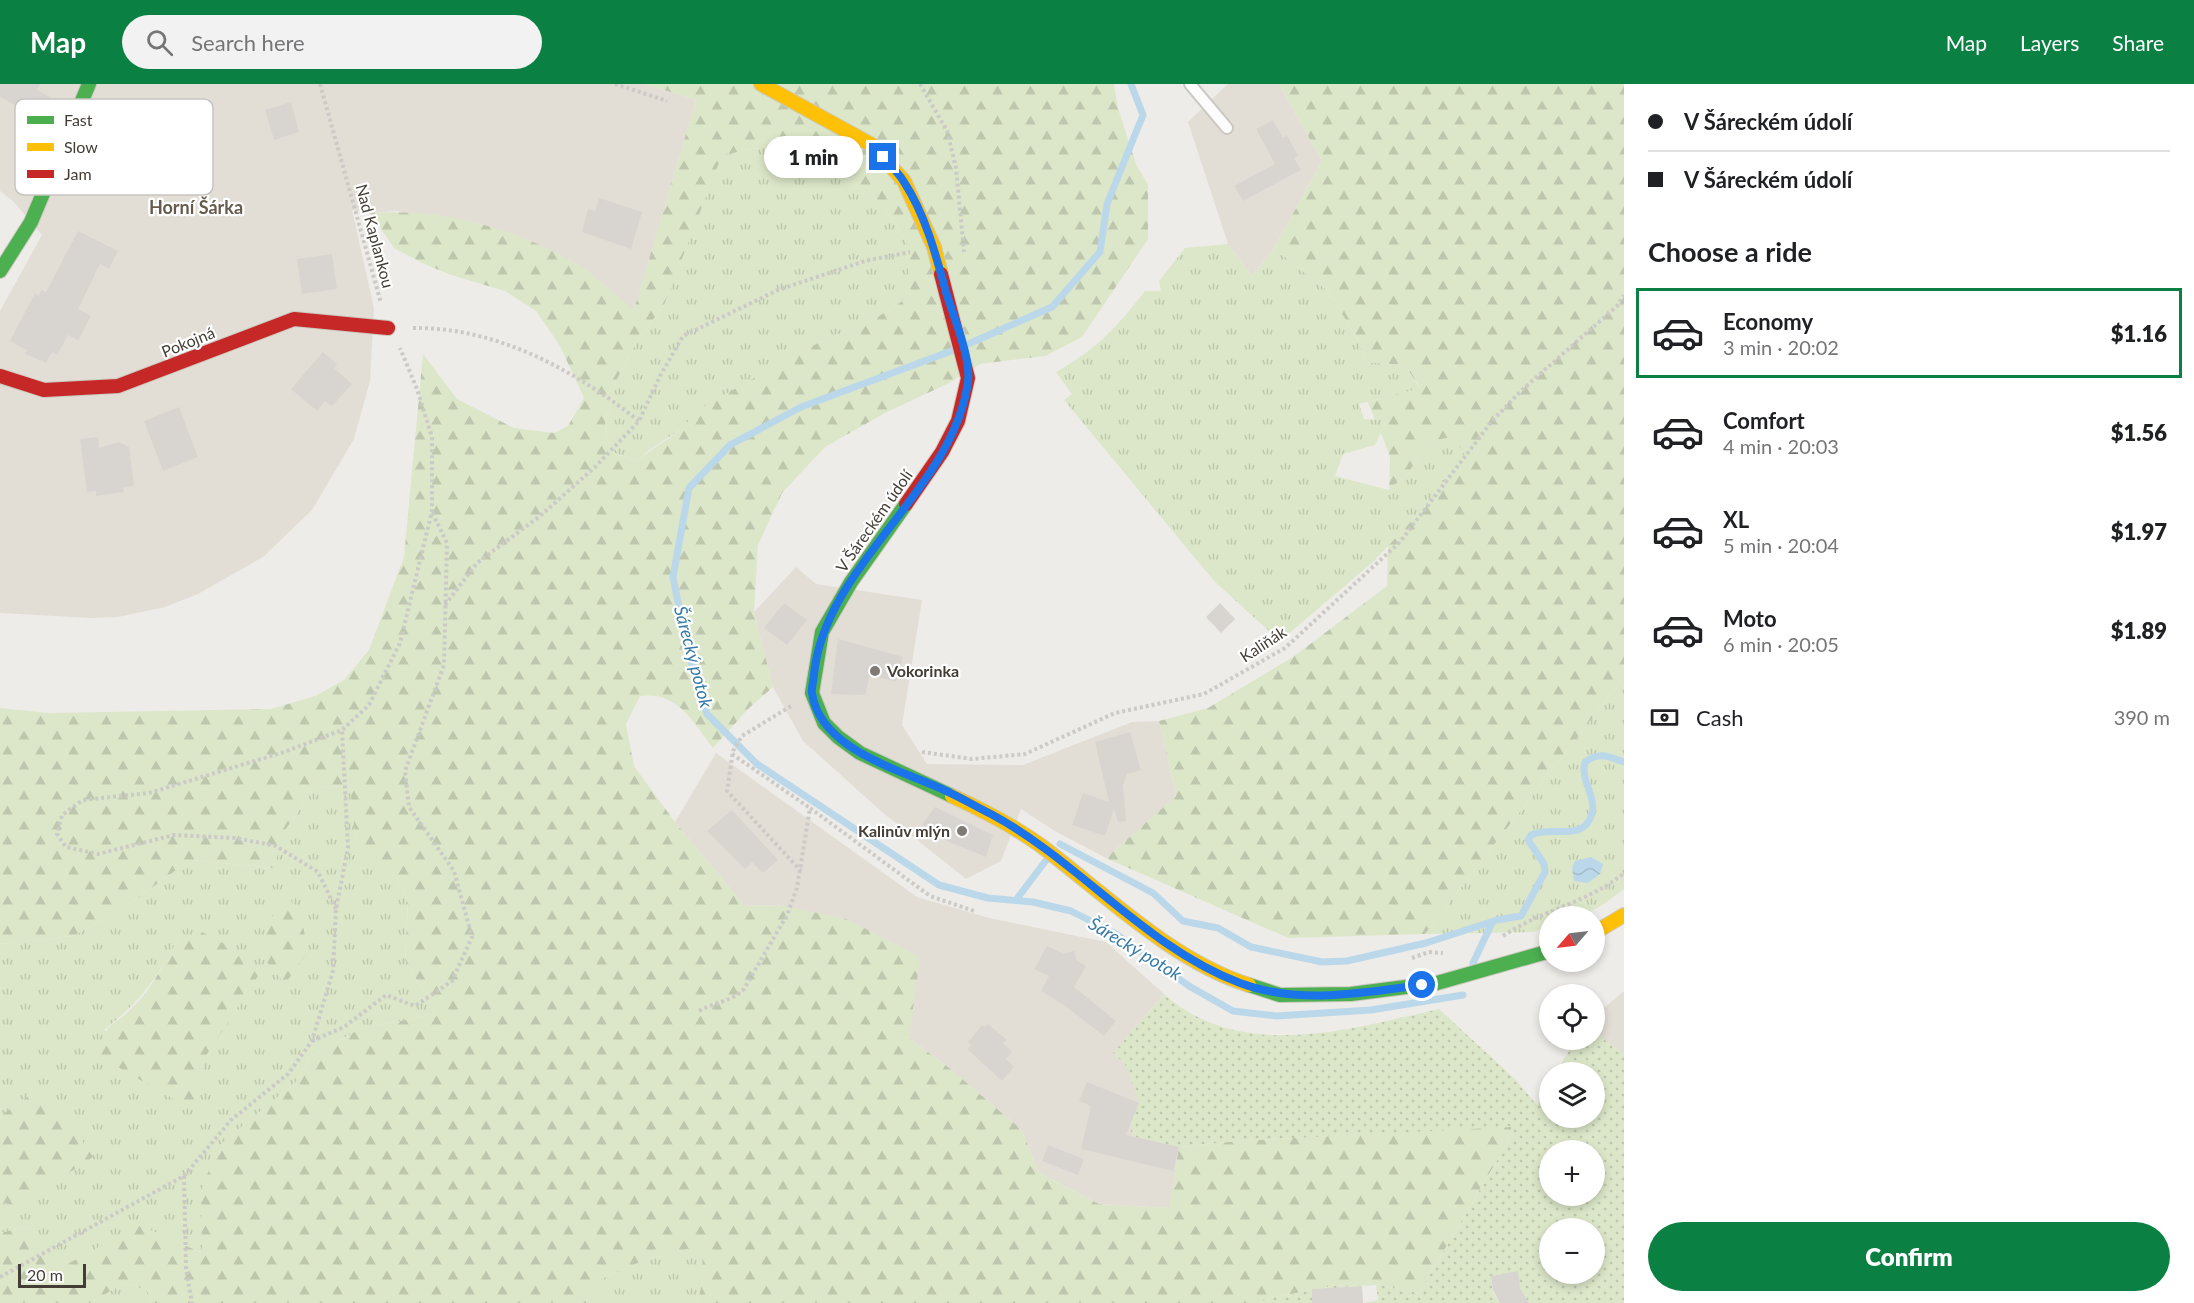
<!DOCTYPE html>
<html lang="en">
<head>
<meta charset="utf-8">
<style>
  :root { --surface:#fff; --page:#f2f2f2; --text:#202124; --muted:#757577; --line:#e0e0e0; --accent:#0b8043 }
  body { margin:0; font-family:Lato,sans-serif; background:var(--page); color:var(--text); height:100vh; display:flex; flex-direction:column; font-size:22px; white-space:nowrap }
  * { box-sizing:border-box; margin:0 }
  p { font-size:20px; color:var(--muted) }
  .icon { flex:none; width:33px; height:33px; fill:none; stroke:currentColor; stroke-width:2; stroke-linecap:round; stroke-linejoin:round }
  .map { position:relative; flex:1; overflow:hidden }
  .sheet { display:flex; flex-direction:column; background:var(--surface); width:570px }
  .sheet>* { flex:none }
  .guide { display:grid; align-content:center; height:132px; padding:0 24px; background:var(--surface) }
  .needle { width:39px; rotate:242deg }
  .fabs { position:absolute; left:1539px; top:822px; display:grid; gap:12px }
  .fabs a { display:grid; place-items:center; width:66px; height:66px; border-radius:50%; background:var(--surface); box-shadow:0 3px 9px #0003; font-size:30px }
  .scale { position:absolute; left:18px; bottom:15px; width:68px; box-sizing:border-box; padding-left:6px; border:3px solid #433d35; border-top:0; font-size:16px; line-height:21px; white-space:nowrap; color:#433d35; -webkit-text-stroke:4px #fff; paint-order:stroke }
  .end { position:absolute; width:27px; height:27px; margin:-14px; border:8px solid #1a73e8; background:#fff; box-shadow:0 0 0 3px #fff }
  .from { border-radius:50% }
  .bubble { position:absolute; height:42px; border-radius:21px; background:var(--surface); box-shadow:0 3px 9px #0003; font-size:20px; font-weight:800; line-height:42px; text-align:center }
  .guide b { display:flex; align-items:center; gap:21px; height:57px; font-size:22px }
  .guide b+b { border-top:2px solid var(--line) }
  .guide i { width:15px; height:15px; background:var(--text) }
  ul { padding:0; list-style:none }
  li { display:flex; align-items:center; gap:18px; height:90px; margin:0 12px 9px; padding:0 12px; border:3px solid transparent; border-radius:0px }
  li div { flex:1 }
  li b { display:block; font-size:22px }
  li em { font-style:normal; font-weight:800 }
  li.current { border-color:var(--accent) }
  li>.icon { width:54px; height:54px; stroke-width:1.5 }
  h2 { padding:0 24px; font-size:27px; line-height:72px }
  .pay { display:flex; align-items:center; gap:15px; height:66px; padding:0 24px; font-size:22px }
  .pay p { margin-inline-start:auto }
  .primary-button { display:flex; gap:12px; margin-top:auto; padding:12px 24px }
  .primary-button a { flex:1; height:69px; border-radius:36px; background:var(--accent); color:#fff; font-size:24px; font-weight:800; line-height:69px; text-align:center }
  header { display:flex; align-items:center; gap:36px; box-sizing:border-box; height:84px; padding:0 30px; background:var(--accent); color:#fff }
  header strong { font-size:28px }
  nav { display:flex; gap:33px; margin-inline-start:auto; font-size:21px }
  .search { width:420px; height:54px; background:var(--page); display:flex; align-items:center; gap:15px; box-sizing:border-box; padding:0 21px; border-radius:33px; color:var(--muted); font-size:22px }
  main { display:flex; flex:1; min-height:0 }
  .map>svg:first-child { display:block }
  .residential { fill:#e2ded6 }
  .grass { fill:url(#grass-tufts); fill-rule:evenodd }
  .forest { fill:url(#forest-firs); fill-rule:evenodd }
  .garden { fill:url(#garden-dots); fill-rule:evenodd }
  .water { fill:url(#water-waves) }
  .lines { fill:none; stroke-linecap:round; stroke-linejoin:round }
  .stream { stroke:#bbd8ea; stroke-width:7 }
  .building { fill:#d8d5d0 }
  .lane-casing { stroke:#cbc8c4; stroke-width:14 }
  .fast-casing { stroke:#ccc9bf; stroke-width:16 }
  .slow-casing { stroke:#ccc9bf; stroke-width:16 }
  .jam-casing { stroke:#ccc9bf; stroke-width:16 }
  .path { stroke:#cccac7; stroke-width:4; stroke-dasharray:3 3; stroke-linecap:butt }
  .lane { stroke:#fcfcfc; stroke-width:10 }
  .fast { stroke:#4caf50; stroke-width:14 }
  .slow { stroke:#ffc107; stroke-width:14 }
  .jam { stroke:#c62828; stroke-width:14 }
  .route { stroke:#1a73e8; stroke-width:8 }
  .poi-dot { fill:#7f7a74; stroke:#fff; stroke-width:2 }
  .labels { text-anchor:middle; stroke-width:4.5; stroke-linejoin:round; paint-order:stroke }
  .street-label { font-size:16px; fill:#433d35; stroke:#fff }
  .poi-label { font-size:16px; font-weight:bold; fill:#433d35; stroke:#fff; text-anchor:start }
  .neighbourhood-label { font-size:18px; font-weight:bold; fill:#655b4d; stroke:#fff }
  .water-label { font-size:18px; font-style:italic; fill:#367aa7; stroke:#fff }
  .key { fill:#fff; stroke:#c7c5c2; stroke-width:1.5 }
  .key-label { font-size:16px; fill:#433d35 }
</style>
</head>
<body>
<header>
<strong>Map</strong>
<div class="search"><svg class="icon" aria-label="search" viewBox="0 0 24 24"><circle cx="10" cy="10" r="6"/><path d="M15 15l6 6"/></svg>Search here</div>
<nav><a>Map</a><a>Layers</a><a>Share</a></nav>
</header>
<main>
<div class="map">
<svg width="1624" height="1219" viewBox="0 0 1624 1219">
  <defs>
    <pattern id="grass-tufts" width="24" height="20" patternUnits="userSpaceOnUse" patternTransform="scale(1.5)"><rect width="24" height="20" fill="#dce7c9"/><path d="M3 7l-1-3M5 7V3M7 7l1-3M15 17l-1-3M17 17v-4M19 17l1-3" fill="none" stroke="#bec7ad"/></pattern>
    <pattern id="forest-firs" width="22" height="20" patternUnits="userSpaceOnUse" patternTransform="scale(1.5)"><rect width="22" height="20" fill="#dce7c9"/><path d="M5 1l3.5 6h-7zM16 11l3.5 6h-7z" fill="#bec7ad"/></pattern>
    <pattern id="garden-dots" width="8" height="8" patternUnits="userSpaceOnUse" patternTransform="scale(1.5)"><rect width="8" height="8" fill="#dce7c9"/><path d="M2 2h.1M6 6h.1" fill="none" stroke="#bec7ad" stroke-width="1.8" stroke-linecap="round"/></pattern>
    <pattern id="water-waves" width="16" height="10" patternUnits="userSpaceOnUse" patternTransform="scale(1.5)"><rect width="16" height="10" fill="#bbd8ea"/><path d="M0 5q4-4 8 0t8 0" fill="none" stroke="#a2bac9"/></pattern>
  </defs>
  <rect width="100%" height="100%" fill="#eeece8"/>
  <path class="residential" d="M 0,0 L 645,0 L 696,16 L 634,227 L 578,181 L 531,157 L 470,138 L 396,127 L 370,129 L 352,126 L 374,224 L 370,297 L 354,355 L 312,426 L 263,473 L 198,510 L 165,523 L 118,533 L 91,534 L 0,529 L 0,227 L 42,151 L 13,117 L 0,107 Z
    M 1228,0 L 1279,0 L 1322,77 L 1274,164 L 1252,192 L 1228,160 L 1188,38 Z
    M 796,483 L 816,500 L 922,516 L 902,641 L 927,680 L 1023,681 L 1132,638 L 1159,637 L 1176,712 L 1106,774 L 1053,746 L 1021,725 L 1001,777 L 966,795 L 882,728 L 803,657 L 773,603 L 754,528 Z
    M 716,669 L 917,813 L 989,834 L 1106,858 L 1164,910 L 1113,969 L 1125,980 L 1179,1063 L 1169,1124 L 1099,1120 L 1039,1089 L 1022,1046 L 948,983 L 909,954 L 783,822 L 744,821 L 675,738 Z
    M 1624,907 L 1624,970 L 1595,949 L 1594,932 Z"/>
  <path class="grass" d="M 773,61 L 833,83 L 883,121 L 907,158 L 910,212 L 876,234 L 805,265 L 649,366 L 637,378 L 610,367 L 605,340 L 616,297 L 637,257 L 664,221 L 721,71 Z
    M 1228,160 L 1252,192 L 1274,164 L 1328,207 L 1357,254 L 1365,278 L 1405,281 L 1420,305 L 1359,320 L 1364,335 L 1387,336 L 1375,361 L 1343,370 L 1335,392 L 1389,406 L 1409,388 L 1427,358 L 1451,353 L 1465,368 L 1431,416 L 1373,478 L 1280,557 L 1214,497 L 1064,316 L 1072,310 L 1056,288 C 1099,263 1115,245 1145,207 L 1161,207 L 1159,197 L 1185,164 Z
    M 1624,593 L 1624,805 C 1592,829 1590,832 1550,832 L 1549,842 L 1533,848 L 1425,850 Z
    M 316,702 L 351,703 L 356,758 L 395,790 L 408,819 L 405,876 L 435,926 L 430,931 L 360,945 L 311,972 L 297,997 L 218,1063 L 201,1108 L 203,1169 L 140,1142 L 57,1186 L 30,1142 L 0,1149 L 0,1117 L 17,1123 L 37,1006 L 0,1032 L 0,860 L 73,852 L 125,823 L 190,776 L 273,784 L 285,746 ZM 178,855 L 223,942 L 204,975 L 195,1028 L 104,946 C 140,917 156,897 178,855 Z
    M 703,1160 L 703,1196 L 697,1219 L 586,1219 L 597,1197 L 635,1180 Z
    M 124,1199 L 147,1206 L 152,1219 L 90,1219 Z"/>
  <path class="forest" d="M 645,0 L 1114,0 L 1118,24 L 1136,80 L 1148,101 L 1148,155 L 1082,253 L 1045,272 L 980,280 L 947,300 L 885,329 L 825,363 L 782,409 L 758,461 L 754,528 L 773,603 L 749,624 L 713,664 C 692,637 678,607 640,612 L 626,640 L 634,682 L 675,738 L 744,821 L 783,822 L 847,835 L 920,873 L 909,954 L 948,983 L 1022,1046 L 1039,1089 L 1099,1120 L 1169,1124 L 1179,1063 L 1237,1057 L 1511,1042 L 1511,1053 L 1419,1209 L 1360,1197 L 1264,1215 L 1259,1219 L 697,1219 L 703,1196 L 702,1161 L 635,1180 L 597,1197 L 586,1219 L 152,1219 L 147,1206 L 124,1199 L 90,1219 L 0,1219 L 0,1149 L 30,1142 L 58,1185 L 140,1141 L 202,1169 L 201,1108 L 217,1063 L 297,997 L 311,972 L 360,945 L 430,931 L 435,926 L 405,876 L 408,819 L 395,790 L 356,759 L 350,703 L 316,702 L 285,746 L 274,784 L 190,776 L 125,823 L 73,852 L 0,860 L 0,624 L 49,629 L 271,625 L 315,612 L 344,596 L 369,566 L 404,473 L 423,270 L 457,315 L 514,344 L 554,349 L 568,342 L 584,314 L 560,262 L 536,227 L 505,207 L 451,191 L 422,179 L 394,164 L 370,129 C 439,124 518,144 577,180 C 597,193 616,211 634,226 L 696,16 ZM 773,61 L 833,83 L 883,121 L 907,158 L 910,212 L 876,234 L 805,265 L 694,328 C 684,351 654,360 637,378 L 610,367 L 605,340 L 616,297 L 637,257 L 664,221 L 722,71 Z
    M 1279,0 L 1624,0 L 1624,593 L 1425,850 L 1288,854 L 1106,774 L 1176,712 L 1159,637 L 1208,624 L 1293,573 L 1387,502 L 1388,462 L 1431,416 L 1464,368 L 1451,353 L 1427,358 L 1409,388 L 1389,406 L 1390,373 L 1381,349 L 1387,336 L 1375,336 L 1368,318 L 1420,304 L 1405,281 L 1365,278 L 1357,254 L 1328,207 L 1274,164 L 1322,77 Z
    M 287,811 L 301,832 L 308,867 L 285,900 L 266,877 L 266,843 Z
    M 202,848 L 240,868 L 258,892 L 204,975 L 196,1028 L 97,971 C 107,934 111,946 134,922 C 153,903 165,878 178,855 Z
    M 37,1006 L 64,1030 L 93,1073 L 17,1123 L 0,1117 L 0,1032 Z"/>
  <path class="garden" d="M 1164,910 C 1241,979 1350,945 1439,925 L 1516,996 L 1537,1021 L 1549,1000 L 1550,1034 L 1594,1034 L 1594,988 L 1556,988 L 1576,956 L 1594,956 L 1595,949 L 1624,970 L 1624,1219 L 1529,1219 L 1520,1204 L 1517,1188 L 1491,1192 L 1493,1208 L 1500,1219 L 1363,1219 L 1378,1216 L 1376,1201 L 1340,1203 L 1341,1219 L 1259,1219 L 1264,1215 L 1360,1197 L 1419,1209 L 1511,1053 L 1511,1043 L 1237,1057 L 1179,1063 L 1131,1052 L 1131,1038 L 1139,1018 L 1125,980 L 1113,969 ZM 1550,1066 L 1594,1066 L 1594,1112 L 1550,1112 ZM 1550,1144 L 1594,1144 L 1594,1190 L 1550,1190 Z"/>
  <path class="water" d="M 1591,773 L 1603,780 L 1600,790 L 1588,799 L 1574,797 L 1572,784 L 1575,777 Z"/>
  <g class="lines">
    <path class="stream" d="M 966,261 L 1052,223 L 1100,168 L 1107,120 L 1143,31 L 1131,0
      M 954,266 L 801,323 L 730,361 L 689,404 L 673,493 L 687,564 L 707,630 L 757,680 L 939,801 L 988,814 L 1033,818 L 1071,827 L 1116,850 L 1189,902 L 1233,927 L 1276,932 L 1371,926 L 1463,911
      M 1060,760 L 1153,809 L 1183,837 L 1218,844 L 1251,863 L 1322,878 L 1347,877 L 1426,859 L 1497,836 L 1521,832 L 1545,788 L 1544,780 L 1528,756 L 1531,751 C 1552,741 1585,759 1592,729 C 1596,711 1580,696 1585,678 C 1600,667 1609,673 1624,678
      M 1016,816 L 1047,775
      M 1473,879 L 1492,839"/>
  </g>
  <path class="building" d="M 0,0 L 40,0 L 37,6 L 57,17 L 46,38 L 0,13 Z
    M 291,18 L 299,48 L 274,56 L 265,26 Z
    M 1273,36 L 1283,54 L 1287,51 L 1296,68 L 1298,72 L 1294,74 L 1301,86 L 1243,117 L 1234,102 L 1275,80 L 1256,45 Z
    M 599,114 L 642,128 L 631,165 L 582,148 L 588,125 L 595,127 Z
    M 78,147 L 118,167 L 109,185 L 100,180 L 78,225 L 91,232 L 78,256 L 68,251 L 57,271 L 52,268 L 46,279 L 25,270 L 27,266 L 10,257 L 35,209 L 39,212 L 41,206 L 46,208 Z
    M 332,170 L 337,205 L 302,210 L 297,175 Z
    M 323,268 L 337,280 L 334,284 L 352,300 L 332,322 L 325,317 L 317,327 L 291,305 Z
    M 179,323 L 198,373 L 163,387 L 144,337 Z
    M 98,353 L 99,364 L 119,358 L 129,363 L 134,402 L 123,403 L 124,408 L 96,412 L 96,407 L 87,408 L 80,355 Z
    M 784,519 L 807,536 L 787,561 L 764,544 Z
    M 1220,519 L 1235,535 L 1221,549 L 1206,533 Z
    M 838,555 L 903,573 L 896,598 L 870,591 L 865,611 L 831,610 Z
    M 1130,648 L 1141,686 L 1127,690 L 1123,701 L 1126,737 L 1118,738 L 1114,725 L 1105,752 L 1072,741 L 1083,709 L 1109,718 L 1095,658 Z
    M 935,723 L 993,751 L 986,773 L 949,758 L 922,741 Z
    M 732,726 L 778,776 L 763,789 L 752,778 L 745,785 L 707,747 Z
    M 1047,862 L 1064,870 L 1074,867 L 1077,877 L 1086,882 L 1074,903 L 1116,937 L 1104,952 L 1064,921 L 1041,907 L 1049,892 L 1034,885 Z
    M 988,940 L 1007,956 L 1003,959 L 1012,968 L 1006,975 L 1014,983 L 1002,997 L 967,965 L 971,961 L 968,958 L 982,941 L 985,943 Z
    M 1087,998 L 1139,1019 L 1126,1051 L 1179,1063 L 1173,1087 L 1081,1065 L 1091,1022 L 1079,1017 Z
    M 1048,1061 L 1084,1075 L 1078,1091 L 1042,1077 Z
    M 1518,1187 L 1520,1204 L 1529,1219 L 1500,1219 L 1493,1206 L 1491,1192 Z
    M 1362,1202 L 1363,1219 L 1312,1219 L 1312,1205 Z"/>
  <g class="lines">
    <g class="lane-casing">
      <path id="lane" d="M 1190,0 L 1227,44"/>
    </g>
    <g class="fast-casing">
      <path id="fast" d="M 0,187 L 31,138 L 89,0
        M 906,420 L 851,498 L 822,548 L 812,609 L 824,639 L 838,653 L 860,669 L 952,712
        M 1249,901 L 1280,911 L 1351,910 L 1437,899 L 1550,867"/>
    </g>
    <g class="slow-casing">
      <path id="slow" d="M 761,0 L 872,61 L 904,97 L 934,163 L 941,190
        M 952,712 C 983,726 1012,741 1040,761 C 1104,809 1172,877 1249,901
        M 1594,849 L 1624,831"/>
    </g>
    <g class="jam-casing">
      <path id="jam" d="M 0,292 L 44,306 L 118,302 L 294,235 L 388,244
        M 906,420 L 942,368 L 958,337 L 968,294 L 941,190"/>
    </g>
    <path class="path" d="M 320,0 L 381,219
      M 615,0 L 667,17
      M 920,0 L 947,47 L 956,84 L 964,168
      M 413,244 C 497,243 574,286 639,337
      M 445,521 L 477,479 L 540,432 L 594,384 L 639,337 L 660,292 L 683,252 L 778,206 L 865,177 L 910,168
      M 791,622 L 742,652 L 733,667 L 727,707 L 801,787
      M 922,668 L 972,675 L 1025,670 L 1115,629 L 1204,610 L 1285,564 L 1400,458 L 1492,337 L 1522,306 L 1617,222 L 1624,211
      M 732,670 L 810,724
      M 336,825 L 318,788 L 276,762 L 235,754 L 174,751 L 98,770 L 66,763 L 57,750 L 62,731 L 83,716 L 149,709 L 284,668 L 342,646 L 369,621 L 400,559 L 432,427 L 432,353 L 417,305 L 400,264
      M 1503,852 C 1543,825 1588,819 1624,789
      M 1412,874 L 1429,868 L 1443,869
      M 699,927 C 715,918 731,918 744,905 L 787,831 L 797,804 L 810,724 L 930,812 L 974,827
      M 312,957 L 344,943 L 386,911 L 415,922 L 452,897 L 472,853 L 454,787 L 409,723 L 405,687 L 444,581 L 447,459 L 432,428
      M 184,1092 L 186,1184 L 192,1219
      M 0,1193 L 184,1092 L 231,1036 L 288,990 L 312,957 L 333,887 L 336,825 L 348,764 L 342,646"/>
    <use href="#lane" class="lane"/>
    <use href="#fast" class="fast"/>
    <use href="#slow" class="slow"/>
    <use href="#jam" class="jam"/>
  </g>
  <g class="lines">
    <path class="route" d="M 883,73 C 890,81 899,89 904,98 C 925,130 936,171 946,208 C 953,231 971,274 968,297 C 954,406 825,480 814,590 C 814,595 811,604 812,609 C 820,666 901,686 944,706 C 960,713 975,722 991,730 C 1079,777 1145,863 1240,899 C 1298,921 1362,909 1422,901"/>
  </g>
  <g class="poi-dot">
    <circle cx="875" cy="587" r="6"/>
    <circle cx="962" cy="747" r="6"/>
  </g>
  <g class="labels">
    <g class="street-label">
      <text transform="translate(375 152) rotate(75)" y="6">Nad Kaplankou</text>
      <text transform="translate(188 258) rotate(-22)" y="6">Pokojná</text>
      <text transform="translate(874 437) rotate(-55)" y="6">V Šáreckém údolí</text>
      <text transform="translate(1263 560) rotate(-33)" y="6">Kaliňák</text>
    </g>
    <g class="poi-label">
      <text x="887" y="593">Vokorinka</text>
      <text x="950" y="753" text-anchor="end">Kalinův mlýn</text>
    </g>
    <g class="neighbourhood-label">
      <text x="196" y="130">Horní Šárka</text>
    </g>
    <g class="water-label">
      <text transform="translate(693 573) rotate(75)" y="6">Šárecký potok</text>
      <text transform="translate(1135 865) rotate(31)" y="6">Šárecký potok</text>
    </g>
  </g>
  <rect x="15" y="15" width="198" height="96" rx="9" class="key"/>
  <rect x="27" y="32" width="27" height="8" fill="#4caf50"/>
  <rect x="27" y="59" width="27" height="8" fill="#ffc107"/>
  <rect x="27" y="86" width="27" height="8" fill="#c62828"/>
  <g class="key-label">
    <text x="64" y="42">Fast</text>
    <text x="64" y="69">Slow</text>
    <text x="64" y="96">Jam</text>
  </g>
</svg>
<div class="fabs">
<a><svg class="needle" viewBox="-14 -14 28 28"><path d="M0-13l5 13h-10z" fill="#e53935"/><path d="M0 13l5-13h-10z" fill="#757577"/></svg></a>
<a><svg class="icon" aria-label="locate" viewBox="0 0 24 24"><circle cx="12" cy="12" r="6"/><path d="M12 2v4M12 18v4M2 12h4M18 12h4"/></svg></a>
<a><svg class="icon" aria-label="layers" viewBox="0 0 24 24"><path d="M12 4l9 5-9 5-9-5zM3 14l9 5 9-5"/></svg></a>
<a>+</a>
<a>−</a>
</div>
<div class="scale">20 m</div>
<i class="end from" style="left:1422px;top:901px"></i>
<i class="end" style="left:883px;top:73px"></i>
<div class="bubble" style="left:764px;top:52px;width:99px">1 min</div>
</div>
<section class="sheet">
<div class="guide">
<b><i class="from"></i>V Šáreckém údolí</b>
<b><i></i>V Šáreckém údolí</b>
</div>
<h2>Choose a ride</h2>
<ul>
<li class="current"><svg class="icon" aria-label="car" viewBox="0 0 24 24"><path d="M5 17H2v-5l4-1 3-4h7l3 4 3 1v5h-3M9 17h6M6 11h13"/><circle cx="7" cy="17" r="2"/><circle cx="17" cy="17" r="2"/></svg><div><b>Economy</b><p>3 min · 20:02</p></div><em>$1.16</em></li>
<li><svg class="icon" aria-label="car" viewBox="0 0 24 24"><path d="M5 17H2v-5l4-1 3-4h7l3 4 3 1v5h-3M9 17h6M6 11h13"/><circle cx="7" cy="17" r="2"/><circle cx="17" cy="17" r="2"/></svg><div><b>Comfort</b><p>4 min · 20:03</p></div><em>$1.56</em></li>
<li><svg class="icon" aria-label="car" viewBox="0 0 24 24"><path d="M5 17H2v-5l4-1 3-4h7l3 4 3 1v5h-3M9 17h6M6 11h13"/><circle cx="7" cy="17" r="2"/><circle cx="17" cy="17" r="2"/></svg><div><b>XL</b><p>5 min · 20:04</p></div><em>$1.97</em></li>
<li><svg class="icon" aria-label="car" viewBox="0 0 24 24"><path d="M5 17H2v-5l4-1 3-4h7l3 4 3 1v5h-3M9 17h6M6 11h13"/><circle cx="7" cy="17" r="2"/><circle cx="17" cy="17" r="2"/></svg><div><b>Moto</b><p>6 min · 20:05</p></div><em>$1.89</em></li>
</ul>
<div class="pay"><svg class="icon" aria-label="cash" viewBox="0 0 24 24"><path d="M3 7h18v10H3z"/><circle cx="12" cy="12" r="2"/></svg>Cash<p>390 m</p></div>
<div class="primary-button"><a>Confirm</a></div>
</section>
</main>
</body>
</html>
